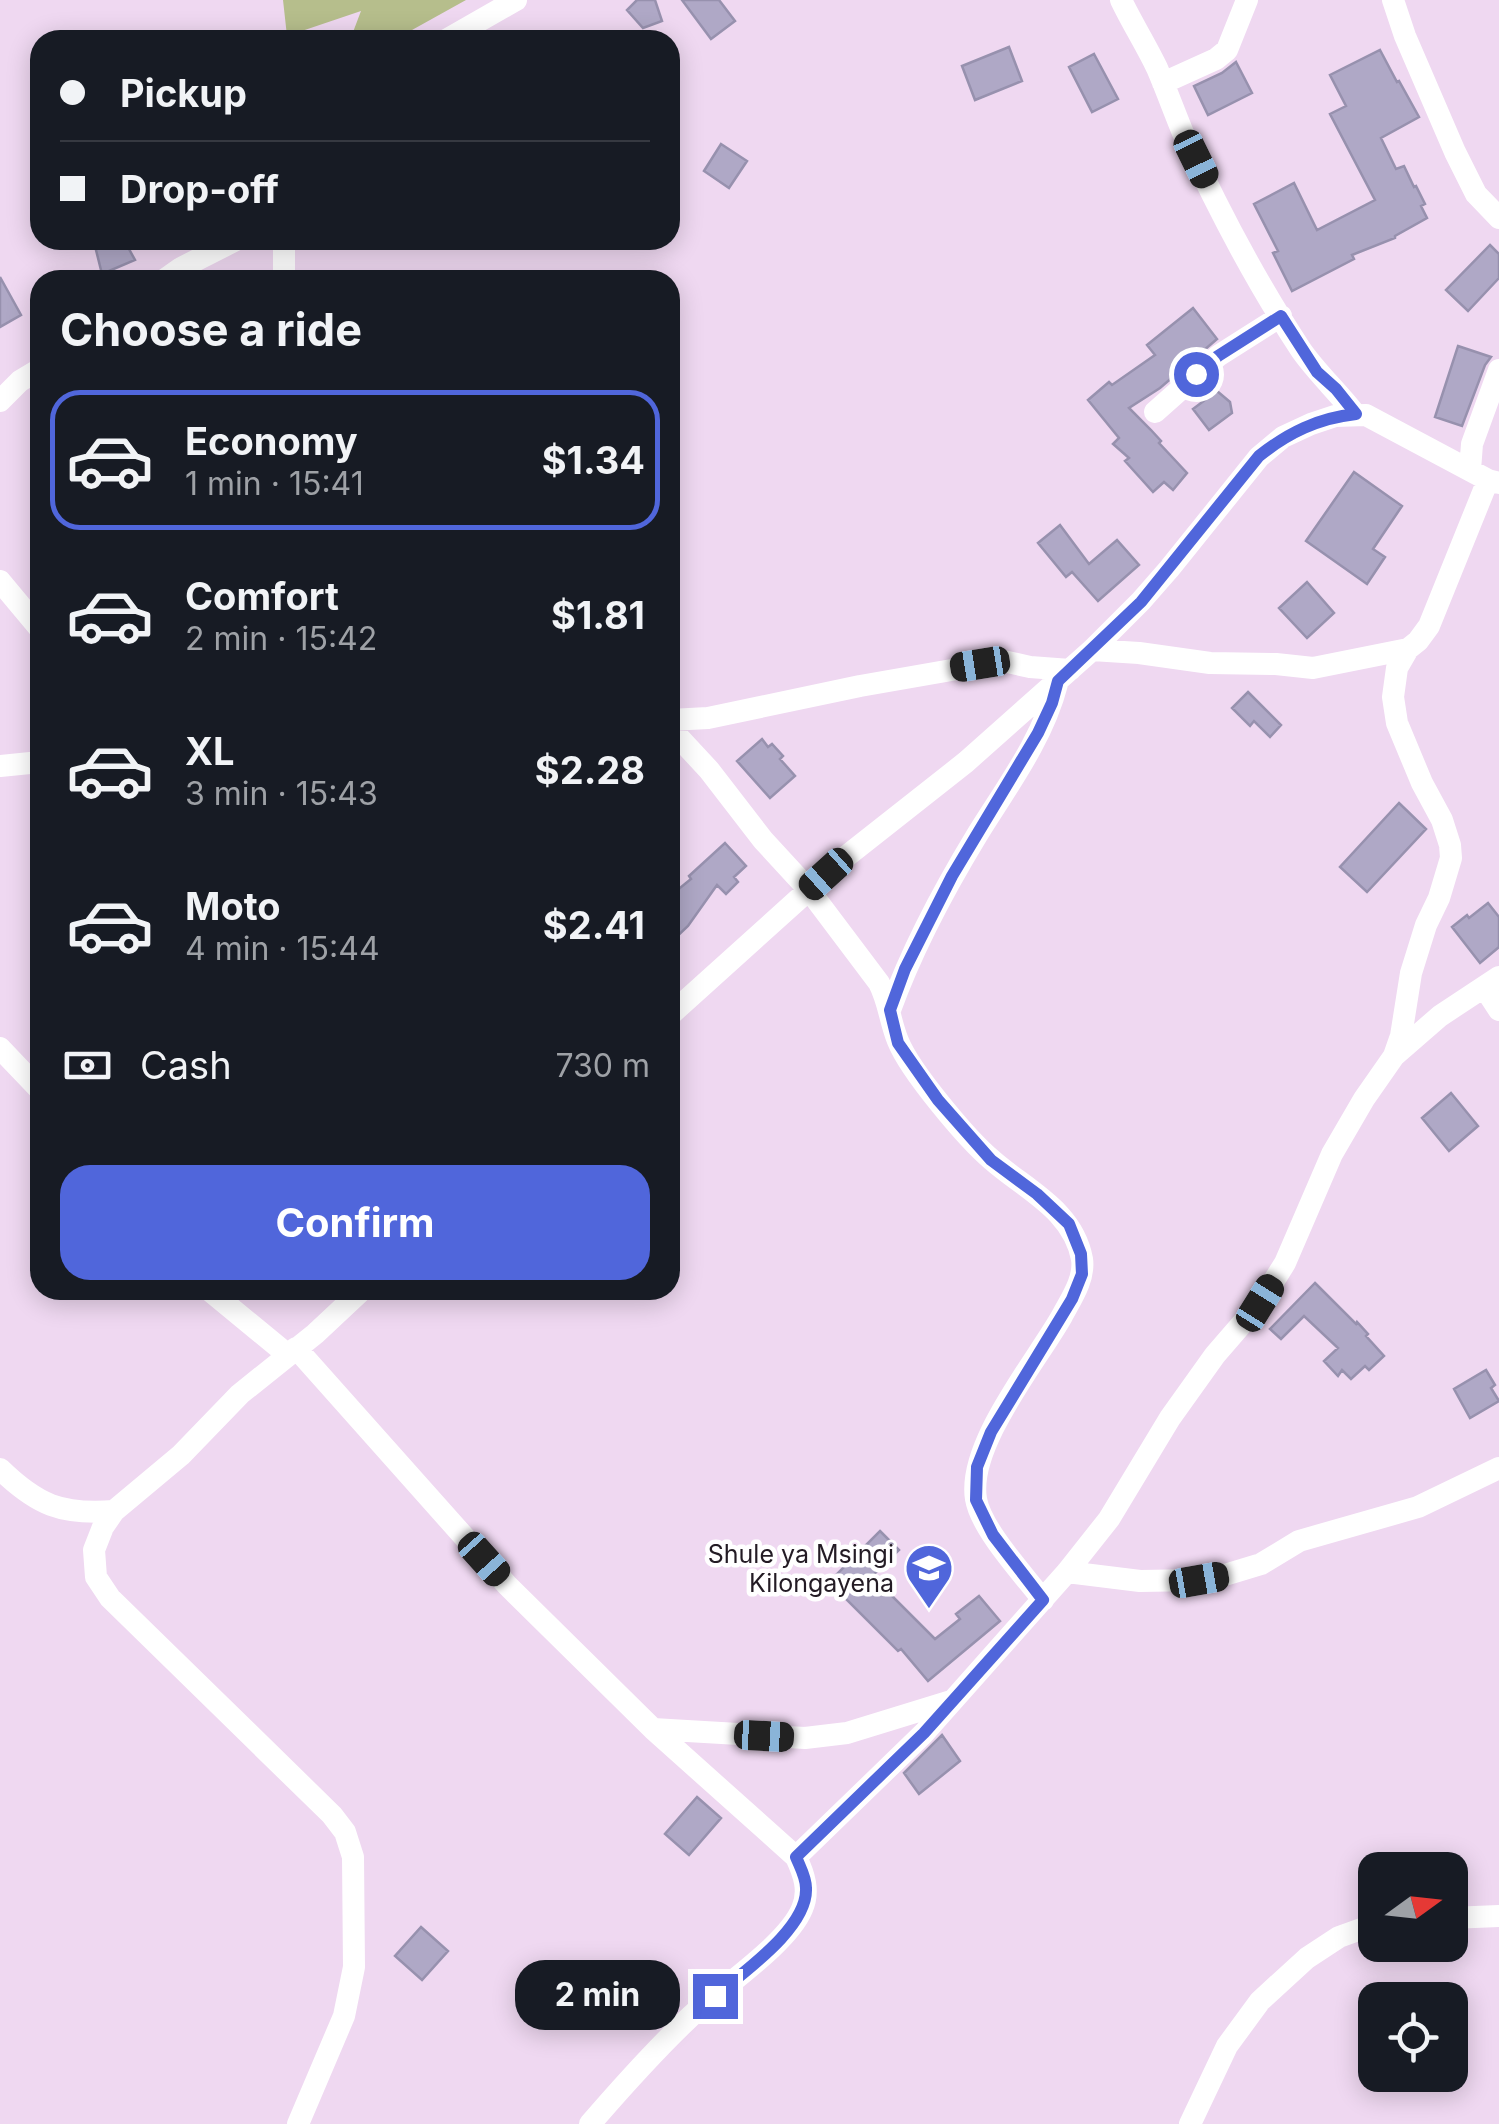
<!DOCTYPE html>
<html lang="en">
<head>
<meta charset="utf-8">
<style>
  :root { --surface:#171b24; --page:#242831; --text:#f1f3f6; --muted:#9ea1a6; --line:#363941; --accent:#5066db }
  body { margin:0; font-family:Inter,sans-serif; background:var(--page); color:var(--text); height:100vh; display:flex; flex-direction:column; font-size:38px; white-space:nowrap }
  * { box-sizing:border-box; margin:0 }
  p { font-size:32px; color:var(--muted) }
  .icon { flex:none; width:55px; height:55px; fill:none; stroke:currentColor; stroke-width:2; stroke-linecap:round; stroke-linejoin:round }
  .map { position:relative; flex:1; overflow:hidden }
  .side { position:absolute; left:30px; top:270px; width:650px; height:1030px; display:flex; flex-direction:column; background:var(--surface); border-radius:30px; box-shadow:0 5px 25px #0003 }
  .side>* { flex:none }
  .banner { position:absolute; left:30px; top:30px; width:650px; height:220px; border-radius:30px; box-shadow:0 5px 25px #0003; display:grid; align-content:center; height:220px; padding:0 30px; background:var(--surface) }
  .needle { width:65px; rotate:75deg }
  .buttons { position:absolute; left:1358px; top:1852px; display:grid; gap:20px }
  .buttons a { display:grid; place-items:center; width:110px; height:110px; border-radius:20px; background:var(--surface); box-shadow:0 5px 25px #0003; font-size:50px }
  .end { position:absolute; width:45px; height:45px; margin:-22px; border:12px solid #5066db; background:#fff; box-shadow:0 0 0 5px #fff }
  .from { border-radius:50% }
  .bubble { position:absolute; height:70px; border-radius:30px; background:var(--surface); box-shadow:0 5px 25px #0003; font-size:32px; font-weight:700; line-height:70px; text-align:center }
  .car { position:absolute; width:30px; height:60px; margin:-30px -15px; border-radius:12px; box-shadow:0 0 8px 2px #0007; background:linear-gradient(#222 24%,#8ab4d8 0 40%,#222 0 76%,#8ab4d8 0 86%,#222 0) }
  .banner b { display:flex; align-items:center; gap:35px; height:95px; font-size:38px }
  .banner b+b { border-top:2px solid var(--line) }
  .banner i { width:25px; height:25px; background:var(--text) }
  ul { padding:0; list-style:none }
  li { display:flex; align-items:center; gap:30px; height:140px; margin:0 20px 15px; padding:0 10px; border:5px solid transparent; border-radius:30px }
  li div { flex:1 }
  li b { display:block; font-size:38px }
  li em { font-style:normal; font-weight:700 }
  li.active { border-color:var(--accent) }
  li>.icon { width:90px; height:90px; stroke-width:1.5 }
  h2 { padding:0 30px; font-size:45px; line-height:120px }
  .pay { display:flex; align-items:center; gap:25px; height:110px; padding:0 30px; font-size:38px }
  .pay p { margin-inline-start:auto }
  .primary-button { display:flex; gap:20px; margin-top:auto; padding:20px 30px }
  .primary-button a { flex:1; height:115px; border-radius:30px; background:var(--accent); color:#fff; font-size:40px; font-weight:700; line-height:115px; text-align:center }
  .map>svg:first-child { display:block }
  .green { fill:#b6be8c }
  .building { fill:#afa8c6; stroke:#9791ae; stroke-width:2.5 }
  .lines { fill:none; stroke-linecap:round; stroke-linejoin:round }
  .street { stroke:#fff; stroke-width:22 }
  .route { stroke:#5066db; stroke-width:12 }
  .labels { text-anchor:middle; stroke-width:9; stroke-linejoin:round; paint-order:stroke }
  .poi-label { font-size:25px; fill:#231b24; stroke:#fff; text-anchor:end }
</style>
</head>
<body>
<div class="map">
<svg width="1499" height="2124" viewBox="0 0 1499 2124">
  <rect width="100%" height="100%" fill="#efd8f1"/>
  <path class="green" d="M 283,0 L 466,0 L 394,40 L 350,40 L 361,11 L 287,36 Z"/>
  <path class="building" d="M 637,0 L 655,0 L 662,21 L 643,28 L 627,10 Z
    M 682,0 L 719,0 L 735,21 L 711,39 Z
    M 1009,47 L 1022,81 L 975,100 L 962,66 Z
    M 1380,50 L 1397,82 L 1399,81 L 1419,117 L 1381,138 L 1396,169 L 1404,166 L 1414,187 L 1416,186 L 1425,204 L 1421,206 L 1427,218 L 1395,236 L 1395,238 L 1352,255 L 1354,259 L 1292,291 L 1273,253 L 1278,251 L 1254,204 L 1294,183 L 1317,230 L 1375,200 L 1330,114 L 1346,106 L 1330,75 Z
    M 1094,54 L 1118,99 L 1092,112 L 1069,67 Z
    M 1236,62 L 1252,93 L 1208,115 L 1194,86 L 1222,73 Z
    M 721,144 L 747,161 L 729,188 L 704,171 Z
    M 113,240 L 124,240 L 135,260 L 102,274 L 95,246 Z
    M 1490,245 L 1499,254 L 1499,278 L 1468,311 L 1446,290 Z
    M 0,277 L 21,315 L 0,327 Z
    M 1193,308 L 1217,339 L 1160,388 L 1129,408 L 1151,430 L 1161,441 L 1159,443 L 1187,473 L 1173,490 L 1164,482 L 1153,492 L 1125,461 L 1129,458 L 1113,444 L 1119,438 L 1088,400 L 1109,382 L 1112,385 L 1155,355 L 1147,345 Z
    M 1458,346 L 1491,357 L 1485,365 L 1462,426 L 1435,417 Z
    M 1217,391 L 1230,402 L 1232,413 L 1209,430 L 1193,409 Z
    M 1354,472 L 1402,506 L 1373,549 L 1385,557 L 1367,584 L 1306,541 Z
    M 1060,525 L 1089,564 L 1117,540 L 1139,565 L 1098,601 L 1072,572 L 1066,577 L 1038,543 Z
    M 1307,582 L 1334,613 L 1307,638 L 1279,608 Z
    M 1248,692 L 1281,725 L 1270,737 L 1254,721 L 1250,726 L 1232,708 Z
    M 762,739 L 768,747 L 772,744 L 783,756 L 780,759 L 795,776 L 770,798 L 737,761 Z
    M 1399,803 L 1426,829 L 1367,892 L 1340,867 Z
    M 725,843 L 746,866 L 734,877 L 738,882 L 726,894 L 717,885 L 688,926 L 670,943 L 670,896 L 691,879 L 689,876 Z
    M 1488,903 L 1499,917 L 1499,947 L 1480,963 L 1452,927 L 1467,915 L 1469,918 Z
    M 1451,1093 L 1478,1126 L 1449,1151 L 1422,1118 Z
    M 1315,1283 L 1356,1324 L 1357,1322 L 1368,1334 L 1366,1336 L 1384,1356 L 1369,1370 L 1365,1366 L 1351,1379 L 1342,1370 L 1338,1376 L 1324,1361 L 1338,1348 L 1304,1316 L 1281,1339 L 1270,1329 Z
    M 1486,1370 L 1495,1385 L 1491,1388 L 1499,1401 L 1470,1418 L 1454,1389 Z
    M 880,1531 L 899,1550 L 872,1576 L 935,1639 L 960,1619 L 956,1614 L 979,1596 L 1000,1621 L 928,1681 L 901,1649 L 898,1651 L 829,1582 Z
    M 942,1735 L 960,1761 L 919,1794 L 904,1773 Z
    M 697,1797 L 721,1818 L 689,1855 L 665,1834 Z
    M 421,1927 L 448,1951 L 422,1980 L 395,1956 Z"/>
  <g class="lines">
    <path class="street" d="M 1121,0 C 1132,23 1146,45 1157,68 C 1166,89 1174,111 1183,133 C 1215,203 1258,285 1301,350 C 1317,373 1338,392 1355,414
      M 1393,0 L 1405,36 L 1455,152 L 1476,194 L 1499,218
      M 446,40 L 516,0
      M 1163,83 L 1216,59 L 1227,50 L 1247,0
      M 164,280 L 181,268 L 236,240
      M 284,280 L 284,240
      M 0,401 L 20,381 L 40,369
      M 1155,412 L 1218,356 L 1281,316
      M 1470,470 L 1472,444 L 1499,370
      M 0,581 L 40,629
      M 1092,650 L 1139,653 L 1210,663 L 1276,664 L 1313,668 L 1408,649 L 1418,641 L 1429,626 L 1488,480
      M 670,720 L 708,718 L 860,686 L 1003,661 L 1030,667 L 1070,670
      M 670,728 L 709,770 L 763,840 L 809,890 L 879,983 C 889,1002 890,1022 898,1041 C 910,1071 967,1139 992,1160 C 1026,1190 1073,1210 1082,1259 C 1085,1279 1071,1299 1062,1316 C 1036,1362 967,1445 976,1499 C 981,1529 1024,1575 1043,1600
      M 0,766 L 40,762
      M 1484,987 L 1499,1010
      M 890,1010 C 912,949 943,891 977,835 C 1006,788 1043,739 1057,684
      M 670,1015 L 843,859 L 966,762 L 1092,650 L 1141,601 L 1169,569 L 1259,457 L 1283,437 L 1311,424 L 1335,416 L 1366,415 L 1488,480 L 1499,483
      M 0,1048 L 40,1090
      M 1394,1056 L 1440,1016 L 1499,977
      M 209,1290 L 288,1355
      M 296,1348 L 507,1585 L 653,1729 L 796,1857 C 804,1874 810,1891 802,1909 C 787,1945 720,1988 691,2016 C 655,2050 622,2087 590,2124
      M 0,1469 C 37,1505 61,1515 114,1511
      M 1067,1572 L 1140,1581 L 1199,1580 L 1228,1574 L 1261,1564 L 1299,1541 L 1418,1507 L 1499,1468
      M 653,1729 L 805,1738 L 847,1733 L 951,1701
      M 796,1857 L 924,1733 L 1067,1572 L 1109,1519 L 1170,1418 L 1215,1355 L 1260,1303 L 1285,1263 L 1332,1154 L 1364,1099 L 1394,1056 L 1401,1036 L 1411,973 L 1426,925 L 1439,898 L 1451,858 L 1450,845 L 1442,820 L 1422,783 L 1397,723 L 1393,697 L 1397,668 L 1408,649
      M 1450,1918 L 1499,1916
      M 298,2124 L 344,2016 L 354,1967 L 353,1857 L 345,1832 L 332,1815 L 110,1598 L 96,1577 L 94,1550 L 103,1527 L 114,1511 L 181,1455 L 240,1394 L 315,1334 L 362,1290
      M 1190,2124 L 1227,2046 L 1260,2001 L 1307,1958 L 1339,1937 L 1375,1924"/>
  </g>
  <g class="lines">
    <path class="route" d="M 715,1996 C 743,1972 808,1928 806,1888 C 806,1877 800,1867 796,1857 L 924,1733 L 1043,1600 L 993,1535 L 976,1500 L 977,1467 L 991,1432 L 1072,1299 L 1082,1274 L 1081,1254 L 1069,1224 L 1037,1194 L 991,1160 L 938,1100 L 898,1043 L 890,1010 L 905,969 L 952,876 L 1038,733 L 1052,703 L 1058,681 L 1141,602 L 1259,456 C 1288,433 1318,418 1356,414 L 1336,389 L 1317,372 L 1281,316 L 1218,356 L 1196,374"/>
  </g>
  <defs>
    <g id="school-pin" transform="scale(2.5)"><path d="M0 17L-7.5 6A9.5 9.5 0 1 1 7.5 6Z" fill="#5066db" stroke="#fff"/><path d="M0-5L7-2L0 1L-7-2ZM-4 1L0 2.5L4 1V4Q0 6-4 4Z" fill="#fff"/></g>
  </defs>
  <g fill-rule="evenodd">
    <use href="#school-pin" x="929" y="1568"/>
  </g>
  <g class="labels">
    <g class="poi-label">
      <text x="894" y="1563">Shule ya Msingi<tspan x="894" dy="29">Kilongayena</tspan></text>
    </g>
  </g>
</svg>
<div class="buttons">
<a><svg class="needle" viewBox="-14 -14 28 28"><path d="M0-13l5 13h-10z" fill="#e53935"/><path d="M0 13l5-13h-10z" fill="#9ea1a6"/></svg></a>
<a><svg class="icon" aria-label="locate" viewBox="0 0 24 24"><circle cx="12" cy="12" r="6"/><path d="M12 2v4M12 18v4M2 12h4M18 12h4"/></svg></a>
</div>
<i class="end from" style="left:1196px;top:374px"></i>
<i class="end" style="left:715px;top:1996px"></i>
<div class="bubble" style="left:515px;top:1960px;width:165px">2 min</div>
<i class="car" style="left:1196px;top:159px;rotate:154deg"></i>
<i class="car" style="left:980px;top:664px;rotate:261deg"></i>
<i class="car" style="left:826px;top:874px;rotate:228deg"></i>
<i class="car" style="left:1260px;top:1303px;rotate:32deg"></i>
<i class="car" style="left:484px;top:1559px;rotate:138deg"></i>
<i class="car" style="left:1199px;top:1580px;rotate:80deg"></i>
<i class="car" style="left:764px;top:1736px;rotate:93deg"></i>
<div class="banner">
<b><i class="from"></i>Pickup</b>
<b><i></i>Drop-off</b>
</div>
<section class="side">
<h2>Choose a ride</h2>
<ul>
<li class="active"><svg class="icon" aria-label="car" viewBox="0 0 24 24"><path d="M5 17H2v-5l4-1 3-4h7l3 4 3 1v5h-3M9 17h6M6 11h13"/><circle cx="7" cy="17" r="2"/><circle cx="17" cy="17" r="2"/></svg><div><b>Economy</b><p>1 min · 15:41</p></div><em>$1.34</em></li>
<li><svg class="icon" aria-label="car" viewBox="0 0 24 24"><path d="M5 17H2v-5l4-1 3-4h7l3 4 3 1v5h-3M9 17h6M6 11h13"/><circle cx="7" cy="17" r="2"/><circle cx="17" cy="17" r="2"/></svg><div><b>Comfort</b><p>2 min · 15:42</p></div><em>$1.81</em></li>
<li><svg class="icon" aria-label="car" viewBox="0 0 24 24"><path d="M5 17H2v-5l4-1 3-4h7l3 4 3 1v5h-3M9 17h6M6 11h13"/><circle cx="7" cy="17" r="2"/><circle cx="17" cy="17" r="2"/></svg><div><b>XL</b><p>3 min · 15:43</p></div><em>$2.28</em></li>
<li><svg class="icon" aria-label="car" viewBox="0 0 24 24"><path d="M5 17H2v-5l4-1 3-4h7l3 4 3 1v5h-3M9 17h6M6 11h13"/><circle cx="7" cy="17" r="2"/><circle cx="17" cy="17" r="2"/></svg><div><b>Moto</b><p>4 min · 15:44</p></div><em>$2.41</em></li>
</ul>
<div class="pay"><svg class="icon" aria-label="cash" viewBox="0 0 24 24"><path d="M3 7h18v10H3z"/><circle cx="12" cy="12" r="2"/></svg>Cash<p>730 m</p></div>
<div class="primary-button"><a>Confirm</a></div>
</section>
</div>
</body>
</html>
